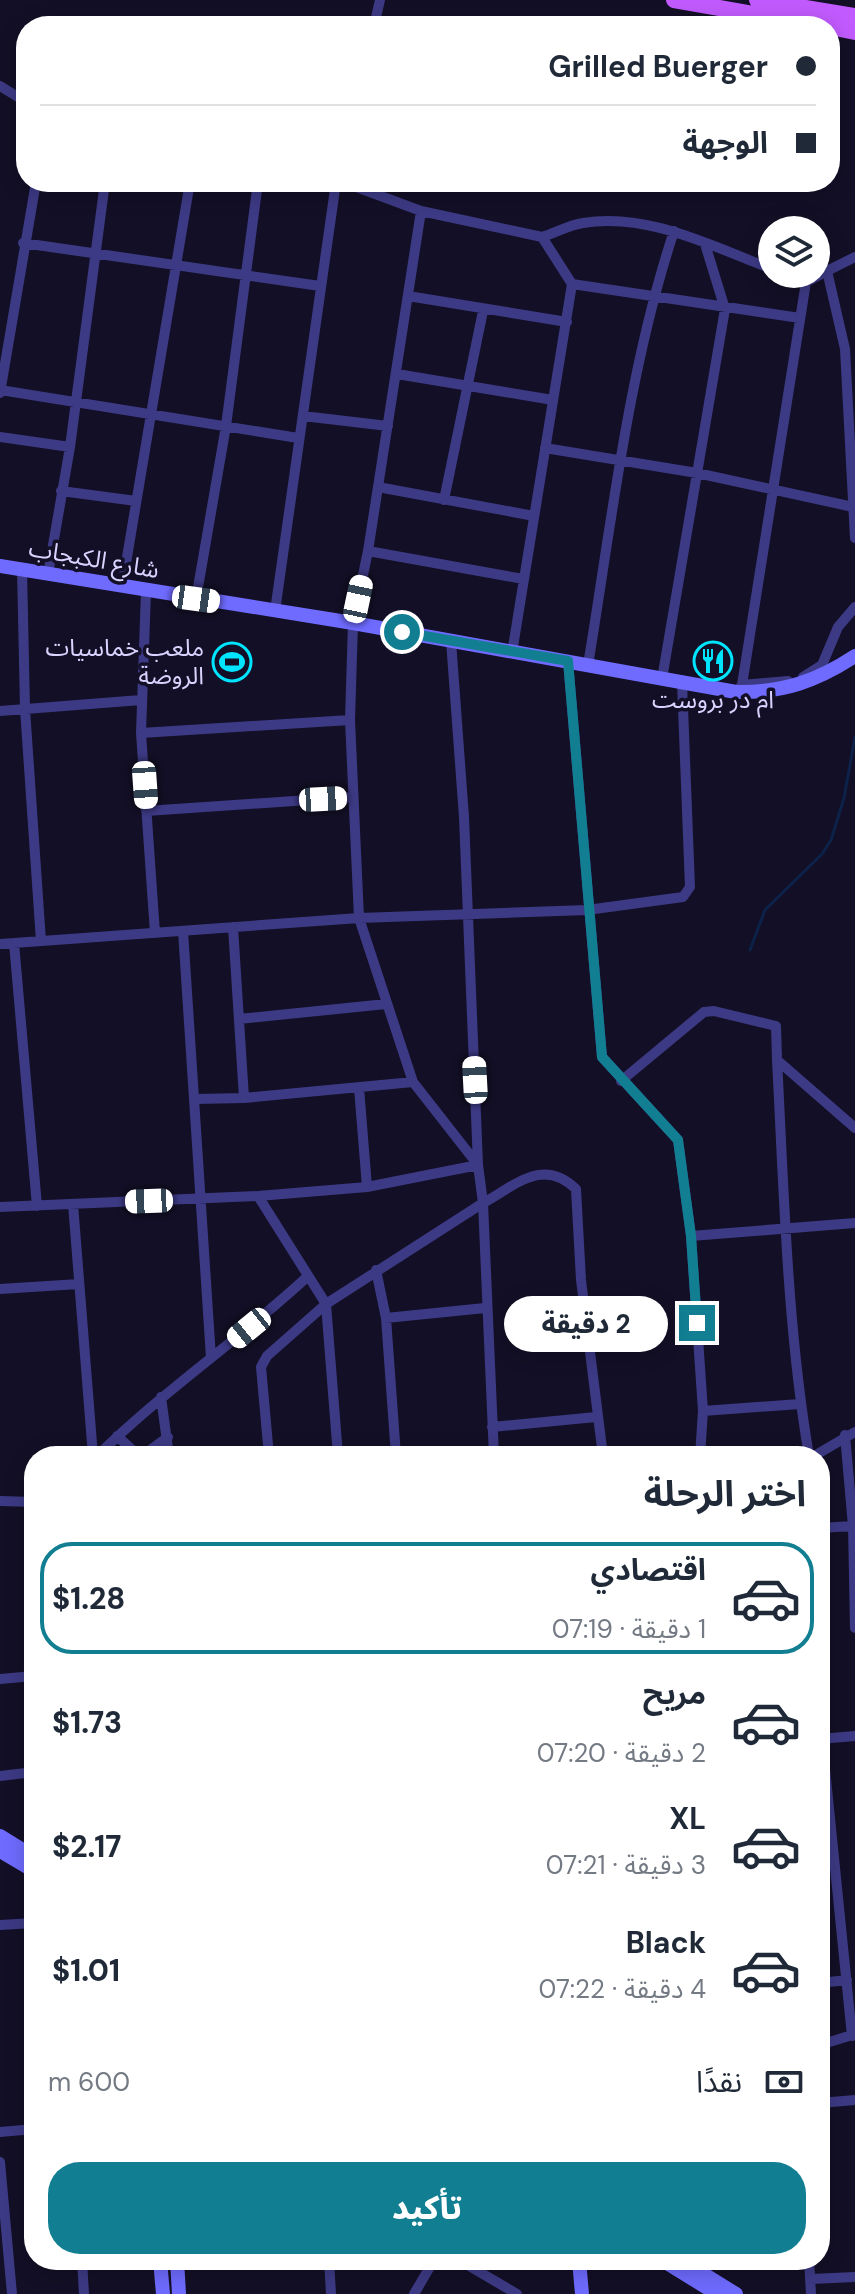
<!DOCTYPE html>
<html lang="ar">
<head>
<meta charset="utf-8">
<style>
  :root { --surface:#fff; --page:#f2f2f3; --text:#1f2937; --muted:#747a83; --line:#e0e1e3; --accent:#117e91 }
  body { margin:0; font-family:"DM Sans","Noto Sans Arabic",sans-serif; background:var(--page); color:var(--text); direction:rtl; height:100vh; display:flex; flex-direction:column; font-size:30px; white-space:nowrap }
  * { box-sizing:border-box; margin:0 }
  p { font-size:26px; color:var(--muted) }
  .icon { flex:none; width:44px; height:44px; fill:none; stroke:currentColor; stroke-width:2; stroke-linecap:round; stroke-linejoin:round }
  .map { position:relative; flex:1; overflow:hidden; direction:ltr }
  .sheet { position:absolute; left:24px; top:1446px; width:806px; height:824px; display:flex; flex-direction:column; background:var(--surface); border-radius:32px; box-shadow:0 4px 20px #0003; direction:rtl }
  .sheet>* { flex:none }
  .guide { position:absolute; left:16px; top:16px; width:824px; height:176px; border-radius:32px; box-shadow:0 4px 20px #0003; direction:rtl; display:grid; align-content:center; height:176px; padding:0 24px; background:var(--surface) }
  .tools { position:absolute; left:758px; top:216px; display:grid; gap:16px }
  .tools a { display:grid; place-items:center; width:72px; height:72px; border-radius:50%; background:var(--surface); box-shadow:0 4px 20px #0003; font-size:40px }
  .end { position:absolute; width:36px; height:36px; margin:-18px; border:10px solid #117e91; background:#fff; box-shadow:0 0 0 4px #fff }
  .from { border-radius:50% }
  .bubble { position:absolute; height:56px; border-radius:28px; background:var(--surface); box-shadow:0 4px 20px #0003; font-size:26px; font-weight:800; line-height:56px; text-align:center; direction:rtl }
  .car { position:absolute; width:24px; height:48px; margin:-24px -12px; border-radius:10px; box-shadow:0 0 6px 2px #0007; background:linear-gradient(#fff 24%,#345 0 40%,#fff 0 76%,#345 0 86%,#fff 0) }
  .guide b { display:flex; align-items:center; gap:28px; height:76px; font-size:30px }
  .guide b+b { border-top:2px solid var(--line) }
  .guide i { width:20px; height:20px; background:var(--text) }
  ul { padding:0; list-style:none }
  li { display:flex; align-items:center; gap:24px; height:112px; margin:0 16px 12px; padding:0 8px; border:4px solid transparent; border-radius:32px }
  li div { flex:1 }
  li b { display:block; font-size:30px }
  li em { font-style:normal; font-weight:800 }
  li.current { border-color:var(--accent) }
  li>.icon { width:72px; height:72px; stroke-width:1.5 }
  h2 { padding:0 24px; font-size:36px; line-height:96px }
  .pay { display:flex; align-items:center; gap:20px; height:88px; padding:0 24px; font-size:30px }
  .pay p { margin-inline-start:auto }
  .action { display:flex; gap:16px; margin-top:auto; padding:16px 24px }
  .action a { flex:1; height:92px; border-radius:32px; background:var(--accent); color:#fff; font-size:32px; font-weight:800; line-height:92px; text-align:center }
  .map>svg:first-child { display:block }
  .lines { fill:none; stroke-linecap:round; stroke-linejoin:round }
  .stream { stroke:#0c2248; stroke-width:3 }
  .street { stroke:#3d3a85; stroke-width:10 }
  .secondary { stroke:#6f6bff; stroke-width:14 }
  .primary { stroke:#c25bff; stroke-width:16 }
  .route { stroke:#117e91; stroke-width:10 }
  .labels { text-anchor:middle; stroke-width:7; stroke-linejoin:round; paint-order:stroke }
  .street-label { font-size:24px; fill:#d9d4ff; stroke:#130f26 }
  .poi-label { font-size:24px; fill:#d9d4ff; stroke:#130f26; text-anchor:end }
</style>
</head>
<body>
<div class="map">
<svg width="855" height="2294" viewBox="0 0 855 2294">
  <rect width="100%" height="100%" fill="#130f26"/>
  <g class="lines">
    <path class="stream" d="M 750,950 L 765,910 L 822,854 L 831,840 L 844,798 L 855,737"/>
    <path class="street" d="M 374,26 L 380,0
      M 0,86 L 26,102
      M 343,182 L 421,211 L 542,237 L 572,284 L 512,653
      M 421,211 L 368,551 L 353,623 L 350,720 L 359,918 L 413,1082 L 478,1165 L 483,1203 C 516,1185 543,1157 576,1189 L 581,1280 L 603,1456
      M 542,237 C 555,233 569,225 583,223 C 648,212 713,247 772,269
      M 23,243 L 320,286
      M 855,257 L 827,271 L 845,349 L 855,538
      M 785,274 L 806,282 L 827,271
      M 572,284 L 800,318
      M 408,296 L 567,322
      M 397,374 L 553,400
      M 0,390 L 298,438
      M 0,393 L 36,182
      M 303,416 L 388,426
      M 0,437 L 70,447
      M 545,448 L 697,473 L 853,507
      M 378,487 L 534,516
      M 61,491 L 136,501
      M 444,500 L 483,311
      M 368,551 L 523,579
      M 22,569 L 25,709 L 41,941
      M 48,574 L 70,447 L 105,182
      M 122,587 L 190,182
      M 146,591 L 141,733 L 155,933
      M 196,599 L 226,426 L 258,182
      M 275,611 L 336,182
      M 568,661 L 602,1057 L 678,1140 L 691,1236 L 703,1411 L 700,1456
      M 588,665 C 612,520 628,371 674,231
      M 803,677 L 822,665 L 838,627 L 855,607
      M 662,679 L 725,309 L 705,244
      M 742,685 L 788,681
      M 736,692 L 742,685 L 806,282
      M 0,711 L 141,700
      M 141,733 L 350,720
      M 146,811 L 353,797
      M 233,927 L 244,1098
      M 183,931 L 211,1358
      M 14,943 L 37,1206
      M 0,944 L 359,918 L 587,910 L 683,897 L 690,887 L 682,682
      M 239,1019 L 386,1004
      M 777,1060 C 784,1192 787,1326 809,1456
      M 621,1081 L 704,1012 L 714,1011 L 776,1026 L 777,1060 L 855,1128
      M 359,1088 L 367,1187
      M 195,1099 L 244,1098 L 413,1082
      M 258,1196 L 367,1187 L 478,1165 L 464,817 L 451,641
      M 483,1203 L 494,1456
      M 73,1204 L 93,1456
      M 0,1207 L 258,1196 L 326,1304 L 338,1456
      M 691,1236 L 855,1223
      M 376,1270 L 386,1318 L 396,1456
      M 0,1289 L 79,1284
      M 386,1318 L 485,1308
      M 161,1397 L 169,1456
      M 703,1411 L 800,1404
      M 492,1427 L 596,1417
      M 845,1435 L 853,1526 L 855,1628
      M 117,1436 L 139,1456
      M 97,1456 C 163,1391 239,1340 307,1277
      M 142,1456 L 168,1437
      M 269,1456 L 261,1367 L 267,1356 L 326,1304 L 483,1203
      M 814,1456 L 855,1432
      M 0,1501 L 34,1502
      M 820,1528 L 853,1526
      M 0,1679 L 34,1676
      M 820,1739 L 855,1736
      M 822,1739 L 852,2036
      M 0,1776 L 34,1772
      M 0,1925 L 34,1923
      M 820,1983 L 847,1980
      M 820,2045 L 855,2034
      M 820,2103 L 855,2100
      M 0,2132 L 34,2129
      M 0,2162 L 12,2294
      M 82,2260 L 84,2294
      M 329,2260 L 331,2294
      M 459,2260 L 517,2294
      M 809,2260 L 811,2294
      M 811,2279 L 855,2277
      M 414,2294 L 434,2260"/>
    <path class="secondary" d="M 0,566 L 353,623 L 736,692 C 783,693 817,681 855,656
      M 0,1836 L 34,1857
      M 0,1851 L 34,1871
      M 160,2260 L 163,2294
      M 177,2260 L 179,2294
      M 579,2260 L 582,2294
      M 662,2260 L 717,2294
      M 681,2260 L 736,2294"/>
    <path class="primary" d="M 674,0 L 822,26
      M 757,0 L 855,16
      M 830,27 L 855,32"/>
  </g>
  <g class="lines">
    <path class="route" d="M 402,632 L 568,661 L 602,1057 L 678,1140 L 691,1236 L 697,1323"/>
  </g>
  <defs>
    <g id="restaurant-ring" transform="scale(2)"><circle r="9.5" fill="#130f26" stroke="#00e5ff" stroke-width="1.5"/><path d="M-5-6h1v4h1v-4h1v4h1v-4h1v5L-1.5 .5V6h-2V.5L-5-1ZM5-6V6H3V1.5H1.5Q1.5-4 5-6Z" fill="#00e5ff"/></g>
    <g id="stadium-ring" transform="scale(2)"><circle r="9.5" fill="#130f26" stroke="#00e5ff" stroke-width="1.5"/><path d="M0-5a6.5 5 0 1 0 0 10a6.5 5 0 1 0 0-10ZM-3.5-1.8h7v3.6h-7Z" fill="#00e5ff"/></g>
  </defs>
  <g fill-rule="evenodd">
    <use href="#restaurant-ring" x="713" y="661"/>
    <use href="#stadium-ring" x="232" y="662"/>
  </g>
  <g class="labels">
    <g class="street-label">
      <text transform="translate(94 559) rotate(10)" y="8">شارع الكبجاب</text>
    </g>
    <g class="poi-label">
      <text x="204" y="656">ملعب خماسيات<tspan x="204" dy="28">الروضة</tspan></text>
      <text x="713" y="708" text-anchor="middle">ام در بروست</text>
    </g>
  </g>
</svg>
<div class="tools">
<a><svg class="icon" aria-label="layers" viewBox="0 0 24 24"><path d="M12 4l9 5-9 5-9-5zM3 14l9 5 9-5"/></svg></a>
</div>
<i class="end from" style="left:402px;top:632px"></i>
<i class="end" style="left:697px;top:1323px"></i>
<div class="bubble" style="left:504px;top:1296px;width:164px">2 دقيقة</div>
<i class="car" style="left:196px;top:599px;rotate:98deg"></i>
<i class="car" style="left:358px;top:599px;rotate:12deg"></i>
<i class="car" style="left:145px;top:785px;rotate:176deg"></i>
<i class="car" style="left:323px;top:799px;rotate:87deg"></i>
<i class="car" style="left:475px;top:1080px;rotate:357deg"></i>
<i class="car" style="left:149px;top:1201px;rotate:268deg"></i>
<i class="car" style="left:249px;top:1328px;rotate:231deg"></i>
<div class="guide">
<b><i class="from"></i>Grilled Buerger</b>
<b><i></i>الوجهة</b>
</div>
<section class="sheet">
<h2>اختر الرحلة</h2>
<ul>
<li class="current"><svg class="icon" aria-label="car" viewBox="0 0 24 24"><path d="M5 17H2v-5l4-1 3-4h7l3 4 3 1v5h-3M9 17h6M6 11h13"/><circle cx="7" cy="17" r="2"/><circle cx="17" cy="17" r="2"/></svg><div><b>اقتصادي</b><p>1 دقيقة · 07:19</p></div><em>$1.28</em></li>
<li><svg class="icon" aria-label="car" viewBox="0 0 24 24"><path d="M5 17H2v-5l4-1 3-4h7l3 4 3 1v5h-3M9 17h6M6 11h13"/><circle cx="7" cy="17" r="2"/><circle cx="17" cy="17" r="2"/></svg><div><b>مريح</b><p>2 دقيقة · 07:20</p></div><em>$1.73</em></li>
<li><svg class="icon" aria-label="car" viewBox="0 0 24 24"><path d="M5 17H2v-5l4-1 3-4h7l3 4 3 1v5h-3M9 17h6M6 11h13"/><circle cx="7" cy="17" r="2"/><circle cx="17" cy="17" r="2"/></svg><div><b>XL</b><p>3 دقيقة · 07:21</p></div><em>$2.17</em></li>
<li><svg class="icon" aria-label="car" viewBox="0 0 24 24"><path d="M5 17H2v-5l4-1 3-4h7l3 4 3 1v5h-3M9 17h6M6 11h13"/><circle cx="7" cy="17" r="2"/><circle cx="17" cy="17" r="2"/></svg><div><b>Black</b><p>4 دقيقة · 07:22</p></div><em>$1.01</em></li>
</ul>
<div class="pay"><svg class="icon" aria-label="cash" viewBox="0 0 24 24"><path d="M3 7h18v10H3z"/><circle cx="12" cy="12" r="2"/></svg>نقدًا<p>600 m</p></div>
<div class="action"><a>تأكيد</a></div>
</section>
</div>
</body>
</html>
